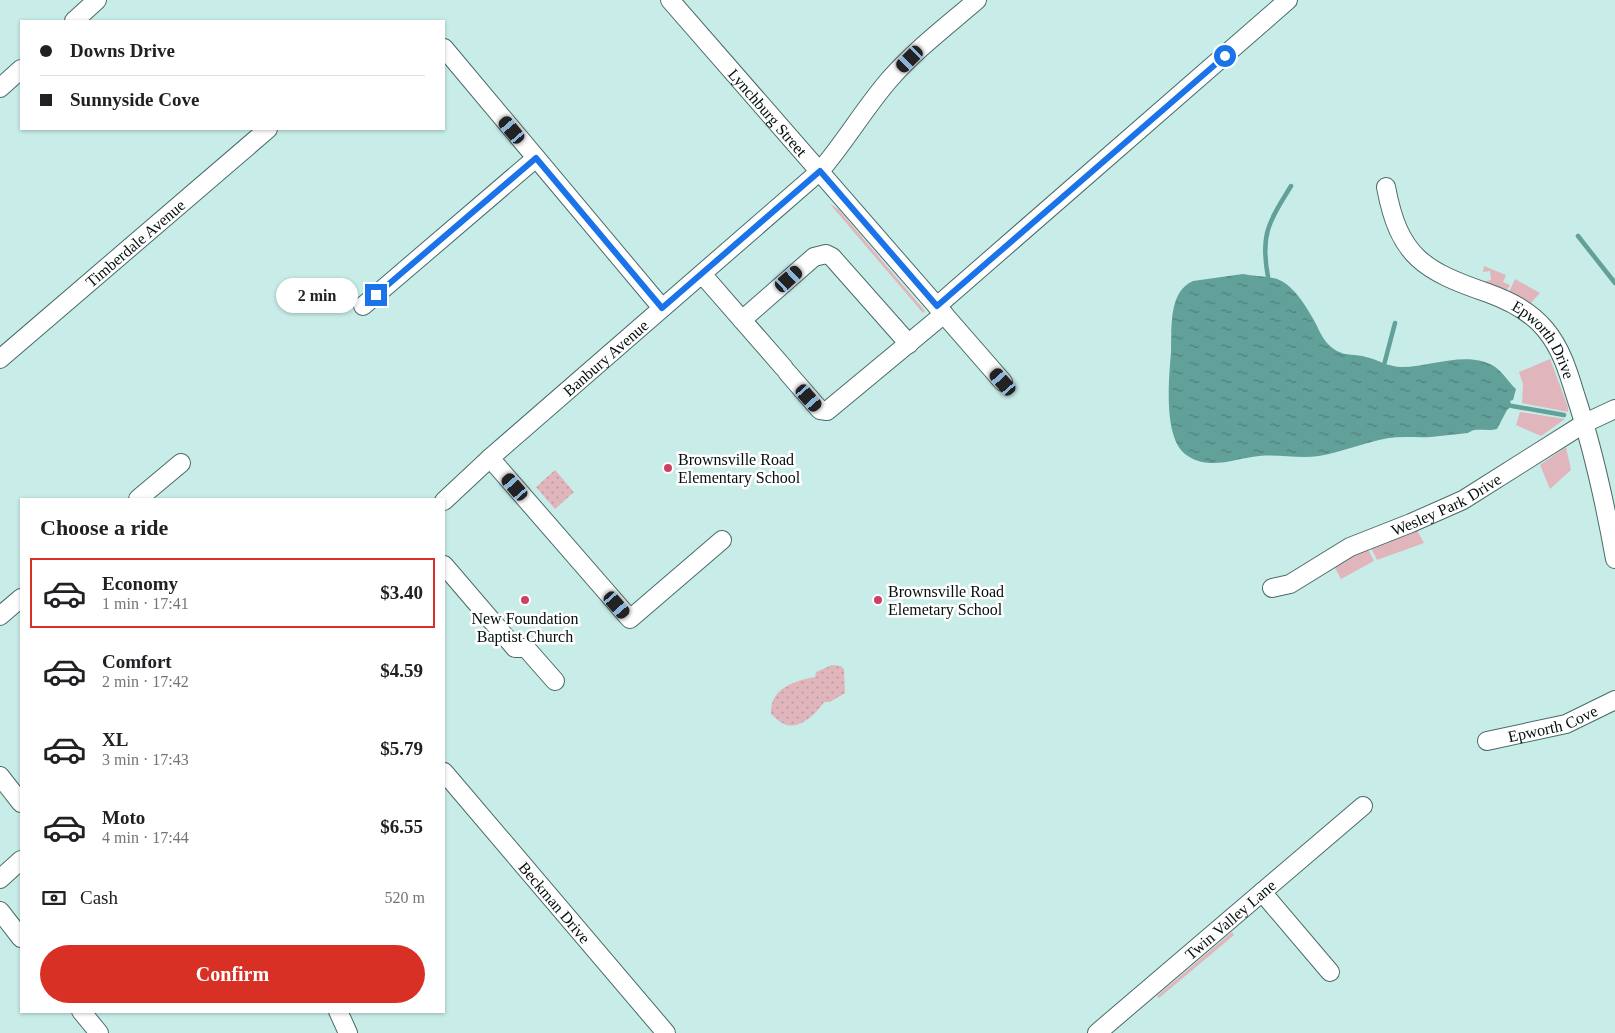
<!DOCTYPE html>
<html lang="en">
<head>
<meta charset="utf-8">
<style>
  :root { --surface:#fff; --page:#f2f2f2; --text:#202124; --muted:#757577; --line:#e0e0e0; --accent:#d93025 }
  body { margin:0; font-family:Georgia,serif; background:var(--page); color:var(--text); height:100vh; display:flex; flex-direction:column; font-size:19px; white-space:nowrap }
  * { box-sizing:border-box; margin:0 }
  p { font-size:16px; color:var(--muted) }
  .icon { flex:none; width:28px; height:28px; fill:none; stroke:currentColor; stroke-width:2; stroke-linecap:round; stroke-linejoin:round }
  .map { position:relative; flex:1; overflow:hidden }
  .sheet { position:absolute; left:20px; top:498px; width:425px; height:515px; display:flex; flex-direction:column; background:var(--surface); border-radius:0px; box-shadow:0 1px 4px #0004 }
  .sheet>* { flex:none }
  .hud { position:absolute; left:20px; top:20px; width:425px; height:110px; border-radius:0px; box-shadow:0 1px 4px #0004; display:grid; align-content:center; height:110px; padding:0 20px; background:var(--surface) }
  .end { position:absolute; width:22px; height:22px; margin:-11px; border:6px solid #1a73e8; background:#fff; box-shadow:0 0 0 2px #fff }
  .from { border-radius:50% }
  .bubble { position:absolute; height:35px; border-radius:18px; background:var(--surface); box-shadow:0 1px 4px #0004; font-size:16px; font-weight:600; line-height:35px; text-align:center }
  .car { position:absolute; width:15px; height:30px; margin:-15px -8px; border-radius:6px; box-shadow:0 0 4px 1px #0007; background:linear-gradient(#222 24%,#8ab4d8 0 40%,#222 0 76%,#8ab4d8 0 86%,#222 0) }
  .hud b { display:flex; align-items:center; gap:18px; height:48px; font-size:19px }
  .hud b+b { border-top:1px solid var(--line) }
  .hud i { width:12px; height:12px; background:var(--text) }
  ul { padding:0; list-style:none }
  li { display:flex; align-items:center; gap:15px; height:70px; margin:0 10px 8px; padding:0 10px; border:2px solid transparent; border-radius:0px }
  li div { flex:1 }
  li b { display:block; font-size:19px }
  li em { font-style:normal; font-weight:600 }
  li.current { border-color:var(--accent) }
  li>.icon { width:45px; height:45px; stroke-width:1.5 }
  h2 { padding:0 20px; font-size:22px; line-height:60px }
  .pay { display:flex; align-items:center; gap:12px; height:55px; padding:0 20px; font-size:19px }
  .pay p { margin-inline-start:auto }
  .action { display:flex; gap:10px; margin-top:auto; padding:10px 20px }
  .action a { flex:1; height:58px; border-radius:30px; background:var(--accent); color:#fff; font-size:20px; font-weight:600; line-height:58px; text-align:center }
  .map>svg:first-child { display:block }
  .grass { fill:#e0b6bc }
  .park { fill:url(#park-dots) }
  .water { fill:url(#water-ripples) }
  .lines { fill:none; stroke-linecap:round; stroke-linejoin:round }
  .stream { stroke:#62a09a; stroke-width:4.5 }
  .minor-casing { stroke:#4a6b67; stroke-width:20 }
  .minor { stroke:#fff; stroke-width:18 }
  .route { stroke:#1a73e8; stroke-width:6 }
  .poi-dot { fill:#ce3f66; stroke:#fff; stroke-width:2 }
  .labels { text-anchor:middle; stroke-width:5; stroke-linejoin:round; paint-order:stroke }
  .street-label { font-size:16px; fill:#030e0d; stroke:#fff }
  .poi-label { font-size:16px; fill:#030e0d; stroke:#fff; text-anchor:start }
</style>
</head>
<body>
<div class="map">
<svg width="1615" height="1033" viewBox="0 0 1615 1033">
  <defs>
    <pattern id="park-dots" width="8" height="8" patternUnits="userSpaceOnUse" patternTransform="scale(1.25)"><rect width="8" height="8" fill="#e0b6bc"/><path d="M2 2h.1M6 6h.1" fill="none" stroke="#bf9ba0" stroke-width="1.8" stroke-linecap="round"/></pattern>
    <pattern id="water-ripples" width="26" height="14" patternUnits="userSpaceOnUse" patternTransform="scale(1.25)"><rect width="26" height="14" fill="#62a09a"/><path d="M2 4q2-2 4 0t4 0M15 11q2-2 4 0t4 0" fill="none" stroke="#4f817c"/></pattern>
  </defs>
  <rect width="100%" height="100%" fill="#c8ece8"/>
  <path class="grass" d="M 830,204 L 838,209 L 925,311 L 923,313 Z
    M 1484,266 L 1506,275 L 1503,282 L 1510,285 L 1507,290 L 1482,282 L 1491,280 L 1490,271 L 1483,272 Z
    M 1515,279 L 1540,293 L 1530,304 L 1509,292 Z
    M 1550,359 L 1568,407 L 1568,412 L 1522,403 L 1523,384 L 1519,372 Z
    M 1520,412 L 1565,419 L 1541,436 L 1516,425 Z
    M 1566,447 L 1571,470 L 1550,489 L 1540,465 Z
    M 1417,530 L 1424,543 L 1377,560 L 1371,548 Z
    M 1368,549 L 1374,561 L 1341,579 L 1335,568 L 1337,563 Z
    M 1232,932 L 1234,935 L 1159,998 L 1157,996 Z"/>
  <path class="park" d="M 555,470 L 574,492 L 555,509 L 536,487 Z
    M 832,665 L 841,666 L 844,669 L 845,693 L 830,702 L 824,702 C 817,713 799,731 784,724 C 779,722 775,717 771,714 C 770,688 794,681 815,677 L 816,672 Z"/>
  <path class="water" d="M 1243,274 C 1253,276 1264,276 1273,278 C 1292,281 1308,309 1316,324 C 1321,335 1326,345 1337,351 C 1346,356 1356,354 1366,357 C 1379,360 1388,367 1402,367 C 1431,367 1464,351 1492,365 C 1502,370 1508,382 1516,389 L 1513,400 L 1510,401 L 1512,406 L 1507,410 L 1497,429 C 1489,431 1483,429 1475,430 C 1472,430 1470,432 1468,433 C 1456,434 1443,436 1431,437 C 1417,438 1403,436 1389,438 C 1365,442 1343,452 1319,456 C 1299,459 1279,454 1259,456 C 1235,458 1208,472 1185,454 C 1163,436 1169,378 1171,352 C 1172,328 1168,292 1193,281 Z"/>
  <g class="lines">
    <path class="stream" d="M 1578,236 L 1615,283
      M 1268,277 C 1260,234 1269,222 1291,186
      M 1384,365 L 1395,323
      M 1512,406 L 1564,415"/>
    <g class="minor-casing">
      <g id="minor">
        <path id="s1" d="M 670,0 L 1003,382"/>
        <path d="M 74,21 L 97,0"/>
        <path d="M 444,48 L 662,308"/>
        <path d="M 0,88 L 21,69"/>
        <path id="s2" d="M 1386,187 C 1399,257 1424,271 1488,293 C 1510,301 1530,311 1545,329 C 1561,348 1568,371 1575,394 C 1593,448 1605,503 1615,559"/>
        <path d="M 702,274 L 784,368"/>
        <path d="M 363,306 L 536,158"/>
        <path d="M 937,306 L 1288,0"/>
        <path d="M 742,320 L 814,257 L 826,254 L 832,257 L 909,344"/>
        <path id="s3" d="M 0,359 L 268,129"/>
        <path d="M 787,372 L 820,410 L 827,411 L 944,314"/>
        <path d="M 490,458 L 630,619 L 722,540"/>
        <path d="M 138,499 L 181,463"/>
        <path id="s4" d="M 444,501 L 490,458 L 820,171 C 845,142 864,109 889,80 C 915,50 947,26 977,0"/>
        <path d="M 444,565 L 515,648 L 526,648 L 555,681"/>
        <path id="s5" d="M 1272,588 L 1290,584 L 1350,547 L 1411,523 L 1463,500 L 1585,423 L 1615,409"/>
        <path d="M 0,616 L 21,598"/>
        <path id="s6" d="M 1487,741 L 1566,724 L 1615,700"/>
        <path id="s7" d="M 444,772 L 666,1033"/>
        <path d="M 0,776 L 21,803"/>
        <path d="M 0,879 L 21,860"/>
        <path d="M 1262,892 L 1330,972"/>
        <path d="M 0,911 L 21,938"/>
        <path d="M 81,1011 L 99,1033"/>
        <path d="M 338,1011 L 348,1033"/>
        <path id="s8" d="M 1097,1033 L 1363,806"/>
      </g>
    </g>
    <use href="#minor" class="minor"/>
  </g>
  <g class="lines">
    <path class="route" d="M 376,295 L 536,158 L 662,308 L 820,171 L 937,306 L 1225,56"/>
  </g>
  <g class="poi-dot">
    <circle cx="668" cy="468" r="5"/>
    <circle cx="525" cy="600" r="5"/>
    <circle cx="878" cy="600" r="5"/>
  </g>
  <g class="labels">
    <g class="street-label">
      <text dy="6" stroke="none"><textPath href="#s1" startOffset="149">Lynchburg Street</textPath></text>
      <text dy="6" stroke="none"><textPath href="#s3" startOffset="178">Timberdale Avenue</textPath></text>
      <text dy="6" stroke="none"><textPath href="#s2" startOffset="234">Epworth Drive</textPath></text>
      <text dy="6" stroke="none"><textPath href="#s4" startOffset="216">Banbury Avenue</textPath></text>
      <text dy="6" stroke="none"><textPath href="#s5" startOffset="194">Wesley Park Drive</textPath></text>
      <text dy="6" stroke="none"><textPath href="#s6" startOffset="68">Epworth Cove</textPath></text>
      <text dy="6" stroke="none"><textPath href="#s7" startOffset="171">Beckman Drive</textPath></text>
      <text dy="6" stroke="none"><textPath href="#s8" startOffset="175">Twin Valley Lane</textPath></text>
    </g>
    <g class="poi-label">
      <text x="678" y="465">Brownsville Road<tspan x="678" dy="18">Elementary School</tspan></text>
      <text x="888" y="597">Brownsville Road<tspan x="888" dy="18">Elemetary School</tspan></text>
      <text x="525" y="624" text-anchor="middle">New Foundation<tspan x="525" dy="18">Baptist Church</tspan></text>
    </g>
  </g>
</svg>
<i class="end from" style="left:1225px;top:56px"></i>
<i class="end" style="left:376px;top:295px"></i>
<div class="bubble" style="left:276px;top:278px;width:82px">2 min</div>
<i class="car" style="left:910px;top:59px;rotate:225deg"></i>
<i class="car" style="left:512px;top:130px;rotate:320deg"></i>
<i class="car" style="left:789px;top:279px;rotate:48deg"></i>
<i class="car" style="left:1003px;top:382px;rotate:319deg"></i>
<i class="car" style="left:809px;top:398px;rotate:139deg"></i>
<i class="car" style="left:515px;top:487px;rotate:319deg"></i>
<i class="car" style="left:617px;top:605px;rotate:139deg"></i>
<div class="hud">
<b><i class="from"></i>Downs Drive</b>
<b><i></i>Sunnyside Cove</b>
</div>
<section class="sheet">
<h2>Choose a ride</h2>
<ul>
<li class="current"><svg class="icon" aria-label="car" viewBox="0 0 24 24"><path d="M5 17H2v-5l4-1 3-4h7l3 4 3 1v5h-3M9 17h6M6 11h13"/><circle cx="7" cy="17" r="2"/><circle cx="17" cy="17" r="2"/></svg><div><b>Economy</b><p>1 min · 17:41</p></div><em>$3.40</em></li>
<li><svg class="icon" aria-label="car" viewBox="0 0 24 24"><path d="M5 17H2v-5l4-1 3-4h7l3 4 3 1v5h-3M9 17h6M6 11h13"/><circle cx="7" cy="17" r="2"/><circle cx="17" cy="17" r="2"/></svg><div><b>Comfort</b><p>2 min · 17:42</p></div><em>$4.59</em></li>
<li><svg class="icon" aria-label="car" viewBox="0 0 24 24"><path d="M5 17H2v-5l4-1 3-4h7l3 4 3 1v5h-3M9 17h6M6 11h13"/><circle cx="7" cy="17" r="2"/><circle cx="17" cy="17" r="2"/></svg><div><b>XL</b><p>3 min · 17:43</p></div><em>$5.79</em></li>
<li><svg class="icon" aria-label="car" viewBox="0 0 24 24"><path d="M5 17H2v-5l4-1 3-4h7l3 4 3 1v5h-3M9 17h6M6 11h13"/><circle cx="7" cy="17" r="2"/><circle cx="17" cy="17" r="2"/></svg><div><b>Moto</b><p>4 min · 17:44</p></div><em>$6.55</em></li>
</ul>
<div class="pay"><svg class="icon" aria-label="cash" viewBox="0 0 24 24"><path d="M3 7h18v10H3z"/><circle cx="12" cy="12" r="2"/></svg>Cash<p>520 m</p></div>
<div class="action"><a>Confirm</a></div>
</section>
</div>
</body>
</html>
